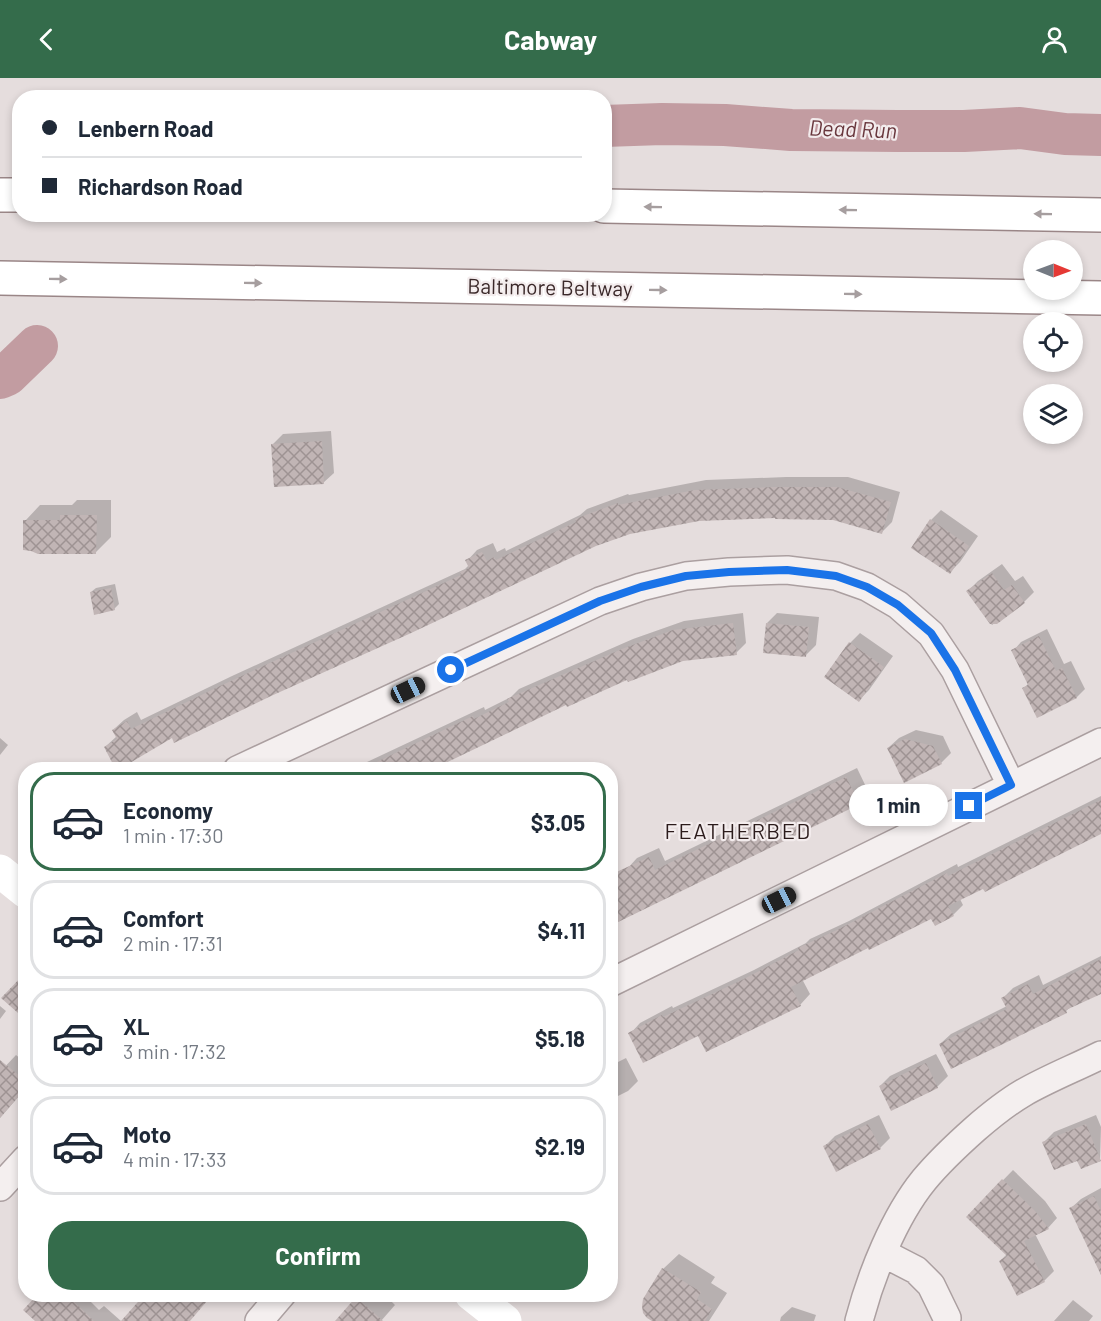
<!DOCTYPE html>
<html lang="en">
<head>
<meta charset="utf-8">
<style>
  :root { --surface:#fff; --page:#f6f6f7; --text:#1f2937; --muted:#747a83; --line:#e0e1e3; --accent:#346c4b }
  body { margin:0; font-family:Barlow,sans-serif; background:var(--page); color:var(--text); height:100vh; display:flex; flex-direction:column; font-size:22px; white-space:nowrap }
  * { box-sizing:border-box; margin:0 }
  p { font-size:20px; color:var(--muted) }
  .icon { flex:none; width:33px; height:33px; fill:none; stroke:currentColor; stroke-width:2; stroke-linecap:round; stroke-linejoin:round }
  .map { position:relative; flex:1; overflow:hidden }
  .side { position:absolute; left:18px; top:684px; width:600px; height:540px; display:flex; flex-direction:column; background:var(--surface); border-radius:24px; box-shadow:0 3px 9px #0003 }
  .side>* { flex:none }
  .hud { position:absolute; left:12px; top:12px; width:600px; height:132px; border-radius:24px; box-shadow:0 3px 9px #0003; display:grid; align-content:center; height:132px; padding:0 30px; background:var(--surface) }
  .needle { width:39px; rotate:91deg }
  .buttons { position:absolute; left:1023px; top:162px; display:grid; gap:12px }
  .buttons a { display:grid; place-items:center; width:60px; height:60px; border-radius:50%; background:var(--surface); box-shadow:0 3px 9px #0003; font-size:30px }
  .end { position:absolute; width:27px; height:27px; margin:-14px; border:8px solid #1a73e8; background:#fff; box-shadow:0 0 0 3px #fff }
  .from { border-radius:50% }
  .bubble { position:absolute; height:42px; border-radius:21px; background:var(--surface); box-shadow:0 3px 9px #0003; font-size:20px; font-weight:700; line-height:42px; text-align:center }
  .car { position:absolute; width:18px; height:36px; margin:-18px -9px; border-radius:8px; box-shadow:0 0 4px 2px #0007; background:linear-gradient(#222 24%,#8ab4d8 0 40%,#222 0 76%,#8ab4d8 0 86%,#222 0) }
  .hud b { display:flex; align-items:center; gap:21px; height:57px; font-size:22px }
  .hud b+b { border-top:2px solid var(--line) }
  .hud i { width:15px; height:15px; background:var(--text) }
  ul { padding:10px 0 0; list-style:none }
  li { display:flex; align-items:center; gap:18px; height:99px; margin:0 12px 9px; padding:0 18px; border:3px solid var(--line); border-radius:24px }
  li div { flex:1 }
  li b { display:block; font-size:22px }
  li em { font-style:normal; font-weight:700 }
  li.active { border-color:var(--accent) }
  li>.icon { width:54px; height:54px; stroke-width:1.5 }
  .action { display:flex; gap:12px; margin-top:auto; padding:12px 30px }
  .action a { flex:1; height:69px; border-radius:24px; background:var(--accent); color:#fff; font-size:24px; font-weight:700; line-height:69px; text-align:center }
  header { display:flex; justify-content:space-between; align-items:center; height:78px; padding:0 30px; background:var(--accent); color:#fff; font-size:27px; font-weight:700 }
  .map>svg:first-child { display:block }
  .shadow { fill:#0003 }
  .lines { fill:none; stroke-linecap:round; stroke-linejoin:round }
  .river { stroke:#c29ca1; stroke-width:42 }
  .building { fill:url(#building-cross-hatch) }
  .street-casing { stroke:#ab9fa0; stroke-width:30 }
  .highway-casing { stroke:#9a8687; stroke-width:36 }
  .street { stroke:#f4efef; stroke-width:27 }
  .secondary { stroke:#fff; stroke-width:33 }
  .highway { stroke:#fff; stroke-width:33 }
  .oneway { fill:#a69e9f }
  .route { stroke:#1a73e8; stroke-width:8 }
  .labels { text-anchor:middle; stroke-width:4.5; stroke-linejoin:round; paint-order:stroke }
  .street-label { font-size:21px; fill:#3a2829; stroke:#f3eced }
  .water-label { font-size:22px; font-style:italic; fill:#69373d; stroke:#f3eced }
  .neighbourhood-label { font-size:22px; letter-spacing:1.5px; fill:#2b1b1b; stroke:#f3eced }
</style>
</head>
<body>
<header><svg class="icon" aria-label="back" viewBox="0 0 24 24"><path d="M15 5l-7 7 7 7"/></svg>Cabway<svg class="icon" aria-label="person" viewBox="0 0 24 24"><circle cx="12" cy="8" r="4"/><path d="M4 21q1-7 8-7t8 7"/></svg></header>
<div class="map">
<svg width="1101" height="1243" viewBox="0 0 1101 1243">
  <defs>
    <pattern id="building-cross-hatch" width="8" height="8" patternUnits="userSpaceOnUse" patternTransform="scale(1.5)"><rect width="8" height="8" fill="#c1b5b5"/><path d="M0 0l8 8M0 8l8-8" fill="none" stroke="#9e9393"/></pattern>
  </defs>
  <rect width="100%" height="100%" fill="#e5dddd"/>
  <path class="shadow" d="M 331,353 L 334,395 L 323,405 L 273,366 L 283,356 Z
    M 786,399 L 848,399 L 900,414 L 892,444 L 882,454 L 833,441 L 777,438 L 699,441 L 629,455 L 595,467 L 173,658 L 105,669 L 117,658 L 113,652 L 124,642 L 137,634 L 141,642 L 232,598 L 465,491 L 469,487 L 467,483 L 477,472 L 493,465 L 497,474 L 505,470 L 506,473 L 580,437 L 587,431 L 628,416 L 629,417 L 706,402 Z
    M 77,422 L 111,422 L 111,459 L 96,474 L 25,443 L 40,427 L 72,427 Z
    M 941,432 L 978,458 L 960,484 L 950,494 L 931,442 Z
    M 1002,486 L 1015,503 L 1023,498 L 1034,514 L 1024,524 L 992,547 L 968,513 L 978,503 Z
    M 115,506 L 119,526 L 114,531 L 91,514 L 96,510 Z
    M 743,535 L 746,565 L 736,575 L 683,582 L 628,600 L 567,625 L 429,692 L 350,692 L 484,629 L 485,632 L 511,619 L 519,611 L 633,561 L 684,543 Z
    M 777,535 L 819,539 L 816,567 L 806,577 L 767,545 Z
    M 1047,551 L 1064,586 L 1071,583 L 1085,611 L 1077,619 L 1038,638 L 1024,610 L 1029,605 L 1013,573 L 1021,564 Z
    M 860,555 L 893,578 L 869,612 L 859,622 L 850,565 Z
    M 916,652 L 943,658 L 951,675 L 941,685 L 888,670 L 899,660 Z
    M 0,660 L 8,667 L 0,677 Z
    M 72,685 L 78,692 L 64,692 Z
    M 857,690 L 869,715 L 859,725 L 610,847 L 627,791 L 637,780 L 659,770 L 665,783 Z
    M 1101,718 L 1101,755 L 960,821 L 963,827 L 953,837 L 932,839 L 802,901 L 810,916 L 800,927 L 699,956 L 630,956 L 640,945 L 672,928 L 673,930 L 754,892 L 806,865 L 810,861 L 849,843 L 957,786 L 958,789 Z
    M 1101,878 L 1101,914 L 1072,928 L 1066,933 L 952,989 L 940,966 L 951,956 L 1007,928 L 1003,920 L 1013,910 L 1039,897 L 1043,907 Z
    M 0,928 L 6,933 L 0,941 Z
    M 610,969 L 618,984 L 626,980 L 638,1003 L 628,1013 L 610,1022 Z
    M 936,976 L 948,998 L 937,1009 L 892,1031 L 880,1008 L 890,998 Z
    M 16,977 L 26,985 L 26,1010 L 0,1040 L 0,994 Z
    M 879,1037 L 890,1060 L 880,1070 L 825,1068 L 835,1058 Z
    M 1096,1037 L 1101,1049 L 1100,1081 L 1078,1081 L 1044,1064 L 1054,1054 Z
    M 1013,1092 L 1045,1123 L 1057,1140 L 1048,1150 L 1035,1156 L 1054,1193 L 1044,1203 L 1000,1183 L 1007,1176 L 968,1138 Z
    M 1101,1110 L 1101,1170 L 1070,1131 L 1081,1121 Z
    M 679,1176 L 715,1199 L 711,1205 L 727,1215 L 709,1243 L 654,1243 L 663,1191 Z
    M 72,1216 L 83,1216 L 99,1232 L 104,1228 L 121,1243 L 71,1243 L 58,1231 Z
    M 360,1216 L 373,1216 L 377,1220 L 380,1216 L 384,1216 L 395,1227 L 381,1243 L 337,1243 Z
    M 1073,1222 L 1093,1238 L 1089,1243 L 1054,1243 Z
    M 792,1229 L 816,1237 L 814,1243 L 780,1243 L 781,1239 Z"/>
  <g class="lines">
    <path class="river" d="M 604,48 L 662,46 L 725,47 L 791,52 L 898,53 L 964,53 L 1020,50 L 1065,56 L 1101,57
      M 0,300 L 7,297 L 37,268"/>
  </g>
  <path class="building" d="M 322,363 L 324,406 L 274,409 L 271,366 Z
    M 775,409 L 837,409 L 891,424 L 882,456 L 833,442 L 775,441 L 775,440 L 699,443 L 630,456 L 596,468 L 409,556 L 271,618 L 174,665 L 172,660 L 118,692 L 116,692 L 104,669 L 117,661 L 112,652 L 127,643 L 131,651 L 220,608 L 461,497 L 460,494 L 469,490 L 465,482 L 482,474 L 487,483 L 494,479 L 496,482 L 576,444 L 575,441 L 618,425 L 618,427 L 695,412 Z
    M 60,437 L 97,437 L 96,476 L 38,476 L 31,473 L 23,472 L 23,442 L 60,442 Z
    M 930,441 L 969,468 L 950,496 L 911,470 Z
    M 992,495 L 1004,512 L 1012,507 L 1025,525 L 997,546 L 990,546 L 966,513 Z
    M 111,510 L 115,532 L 94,537 L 90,514 Z
    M 733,545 L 737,577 L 683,583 L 628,604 L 627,602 L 567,629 L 566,627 L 431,692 L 360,692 L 473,638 L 474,641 L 509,624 L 507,621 L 622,571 L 673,552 Z
    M 766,545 L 809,549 L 806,579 L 763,575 Z
    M 1039,558 L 1056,593 L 1062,590 L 1077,620 L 1037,640 L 1022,610 L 1028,607 L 1011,572 Z
    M 849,564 L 884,589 L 859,624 L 824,599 Z
    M 905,661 L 933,668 L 942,686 L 904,705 L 887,670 Z
    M 846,699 L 860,726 L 610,848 L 610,797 L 649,779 L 655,792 Z
    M 1101,722 L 1101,756 L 985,814 L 983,811 L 948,828 L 954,838 L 935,848 L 931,841 L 869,872 L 868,870 L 791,909 L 801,928 L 706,974 L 698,958 L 643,985 L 628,955 L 662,937 L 663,939 L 742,902 L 799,872 L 798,870 L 837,852 L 947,795 L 948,798 Z
    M 1101,881 L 1101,916 L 1066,932 L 1067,935 L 951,991 L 939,966 L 1007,931 L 1001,920 L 1028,906 L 1033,916 Z
    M 26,894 L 26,942 L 1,920 Z
    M 0,982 L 26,1003 L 26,1010 L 0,1040 Z
    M 926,985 L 938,1010 L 891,1033 L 879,1008 Z
    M 868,1046 L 881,1071 L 836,1094 L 823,1068 Z
    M 1086,1046 L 1101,1083 L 1081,1091 L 1077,1083 L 1054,1092 L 1042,1064 Z
    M 1002,1101 L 1035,1133 L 1049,1151 L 1024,1163 L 1045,1204 L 1017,1218 L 999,1183 L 1007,1178 L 966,1139 Z
    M 1094,1118 L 1101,1133 L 1101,1197 L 1069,1130 Z
    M 662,1190 L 701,1214 L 697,1221 L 712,1231 L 705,1243 L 652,1243 L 647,1240 L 643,1235 L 642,1228 L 643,1221 Z
    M 38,1216 L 66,1216 L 94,1243 L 35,1243 L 23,1232 Z
    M 145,1216 L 213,1216 L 190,1243 L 121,1243 Z
    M 356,1219 L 383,1243 L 335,1243 Z"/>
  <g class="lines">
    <g class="street-casing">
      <path id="street" d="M 237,692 L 600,523 L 641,509 L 686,498 L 729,494 L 787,492 L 836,498 L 867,509 L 898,527 L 931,556 L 955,592 L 1011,707
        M 610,905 L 1101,664
        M 0,1109 L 26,1081
        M 883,1175 L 916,1192 L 931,1207 L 947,1240
        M 259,1243 L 282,1216
        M 859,1243 C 871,1197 894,1139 924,1102 C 939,1084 957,1067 975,1051 C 990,1038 1006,1025 1023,1015 C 1047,1001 1075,990 1101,977"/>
    </g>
    <g class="highway-casing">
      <path id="highway" d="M 0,117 L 20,117
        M 604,128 L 1101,137
        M 0,200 L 1101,220"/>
    </g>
    <use href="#street" class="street"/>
    <path class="secondary" d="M 0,793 L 26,814
      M 471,1216 L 505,1243"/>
    <use href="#highway" class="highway"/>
  </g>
  <defs><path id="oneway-solid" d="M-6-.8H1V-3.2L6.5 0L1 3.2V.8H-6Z" transform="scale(1.5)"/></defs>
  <g class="oneway">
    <use href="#oneway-solid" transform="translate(653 129) rotate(-179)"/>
    <use href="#oneway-solid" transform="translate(848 132) rotate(-179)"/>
    <use href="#oneway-solid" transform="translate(1043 136) rotate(-179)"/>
    <use href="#oneway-solid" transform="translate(58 201) rotate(1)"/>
    <use href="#oneway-solid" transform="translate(253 205) rotate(1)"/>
    <use href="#oneway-solid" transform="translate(658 212) rotate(1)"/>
    <use href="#oneway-solid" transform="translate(853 216) rotate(1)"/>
  </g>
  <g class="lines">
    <path class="route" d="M 451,592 L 600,523 L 641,509 L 686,498 L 729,494 L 787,492 L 836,498 L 867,509 L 898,527 L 931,555 L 955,592 L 1011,707 L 969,728"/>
  </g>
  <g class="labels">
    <g class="street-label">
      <text transform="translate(550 210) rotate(1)" y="7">Baltimore Beltway</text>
    </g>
    <g class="water-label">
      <text transform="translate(853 51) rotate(2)" y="8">Dead Run</text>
    </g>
    <g class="neighbourhood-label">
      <text x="738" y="761">FEATHERBED</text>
    </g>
  </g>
</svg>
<div class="buttons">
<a><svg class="needle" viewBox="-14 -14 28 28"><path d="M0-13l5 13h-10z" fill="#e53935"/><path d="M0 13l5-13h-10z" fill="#747a83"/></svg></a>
<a><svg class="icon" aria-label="locate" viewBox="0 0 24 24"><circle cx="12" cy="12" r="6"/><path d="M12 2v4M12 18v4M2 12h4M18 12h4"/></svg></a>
<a><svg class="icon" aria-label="layers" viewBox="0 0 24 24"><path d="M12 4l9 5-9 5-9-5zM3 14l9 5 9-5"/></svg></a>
</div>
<i class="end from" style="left:451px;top:592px"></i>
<i class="end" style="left:969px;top:728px"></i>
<div class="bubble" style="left:849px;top:706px;width:99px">1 min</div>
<i class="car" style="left:408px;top:612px;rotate:65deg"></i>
<i class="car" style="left:779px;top:822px;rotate:64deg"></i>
<div class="hud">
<b><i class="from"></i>Lenbern Road</b>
<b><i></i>Richardson Road</b>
</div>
<section class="side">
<ul>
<li class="active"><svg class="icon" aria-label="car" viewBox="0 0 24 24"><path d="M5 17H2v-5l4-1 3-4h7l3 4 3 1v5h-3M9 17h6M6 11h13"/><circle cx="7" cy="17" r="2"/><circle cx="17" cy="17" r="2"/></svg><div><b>Economy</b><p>1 min · 17:30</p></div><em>$3.05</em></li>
<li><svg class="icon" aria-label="car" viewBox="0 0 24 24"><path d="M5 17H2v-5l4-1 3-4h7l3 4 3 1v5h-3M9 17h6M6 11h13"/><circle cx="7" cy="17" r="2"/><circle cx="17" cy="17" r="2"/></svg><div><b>Comfort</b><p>2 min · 17:31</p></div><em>$4.11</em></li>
<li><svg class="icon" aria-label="car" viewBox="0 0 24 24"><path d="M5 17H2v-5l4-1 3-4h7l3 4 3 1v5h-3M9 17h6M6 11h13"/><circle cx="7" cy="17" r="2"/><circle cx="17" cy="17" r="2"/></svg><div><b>XL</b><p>3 min · 17:32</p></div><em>$5.18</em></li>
<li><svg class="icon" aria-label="car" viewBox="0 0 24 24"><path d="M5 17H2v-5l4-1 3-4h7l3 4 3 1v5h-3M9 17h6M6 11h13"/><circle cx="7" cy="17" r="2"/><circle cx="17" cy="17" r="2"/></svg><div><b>Moto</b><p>4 min · 17:33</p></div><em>$2.19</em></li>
</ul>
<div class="action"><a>Confirm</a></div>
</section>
</div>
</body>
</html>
